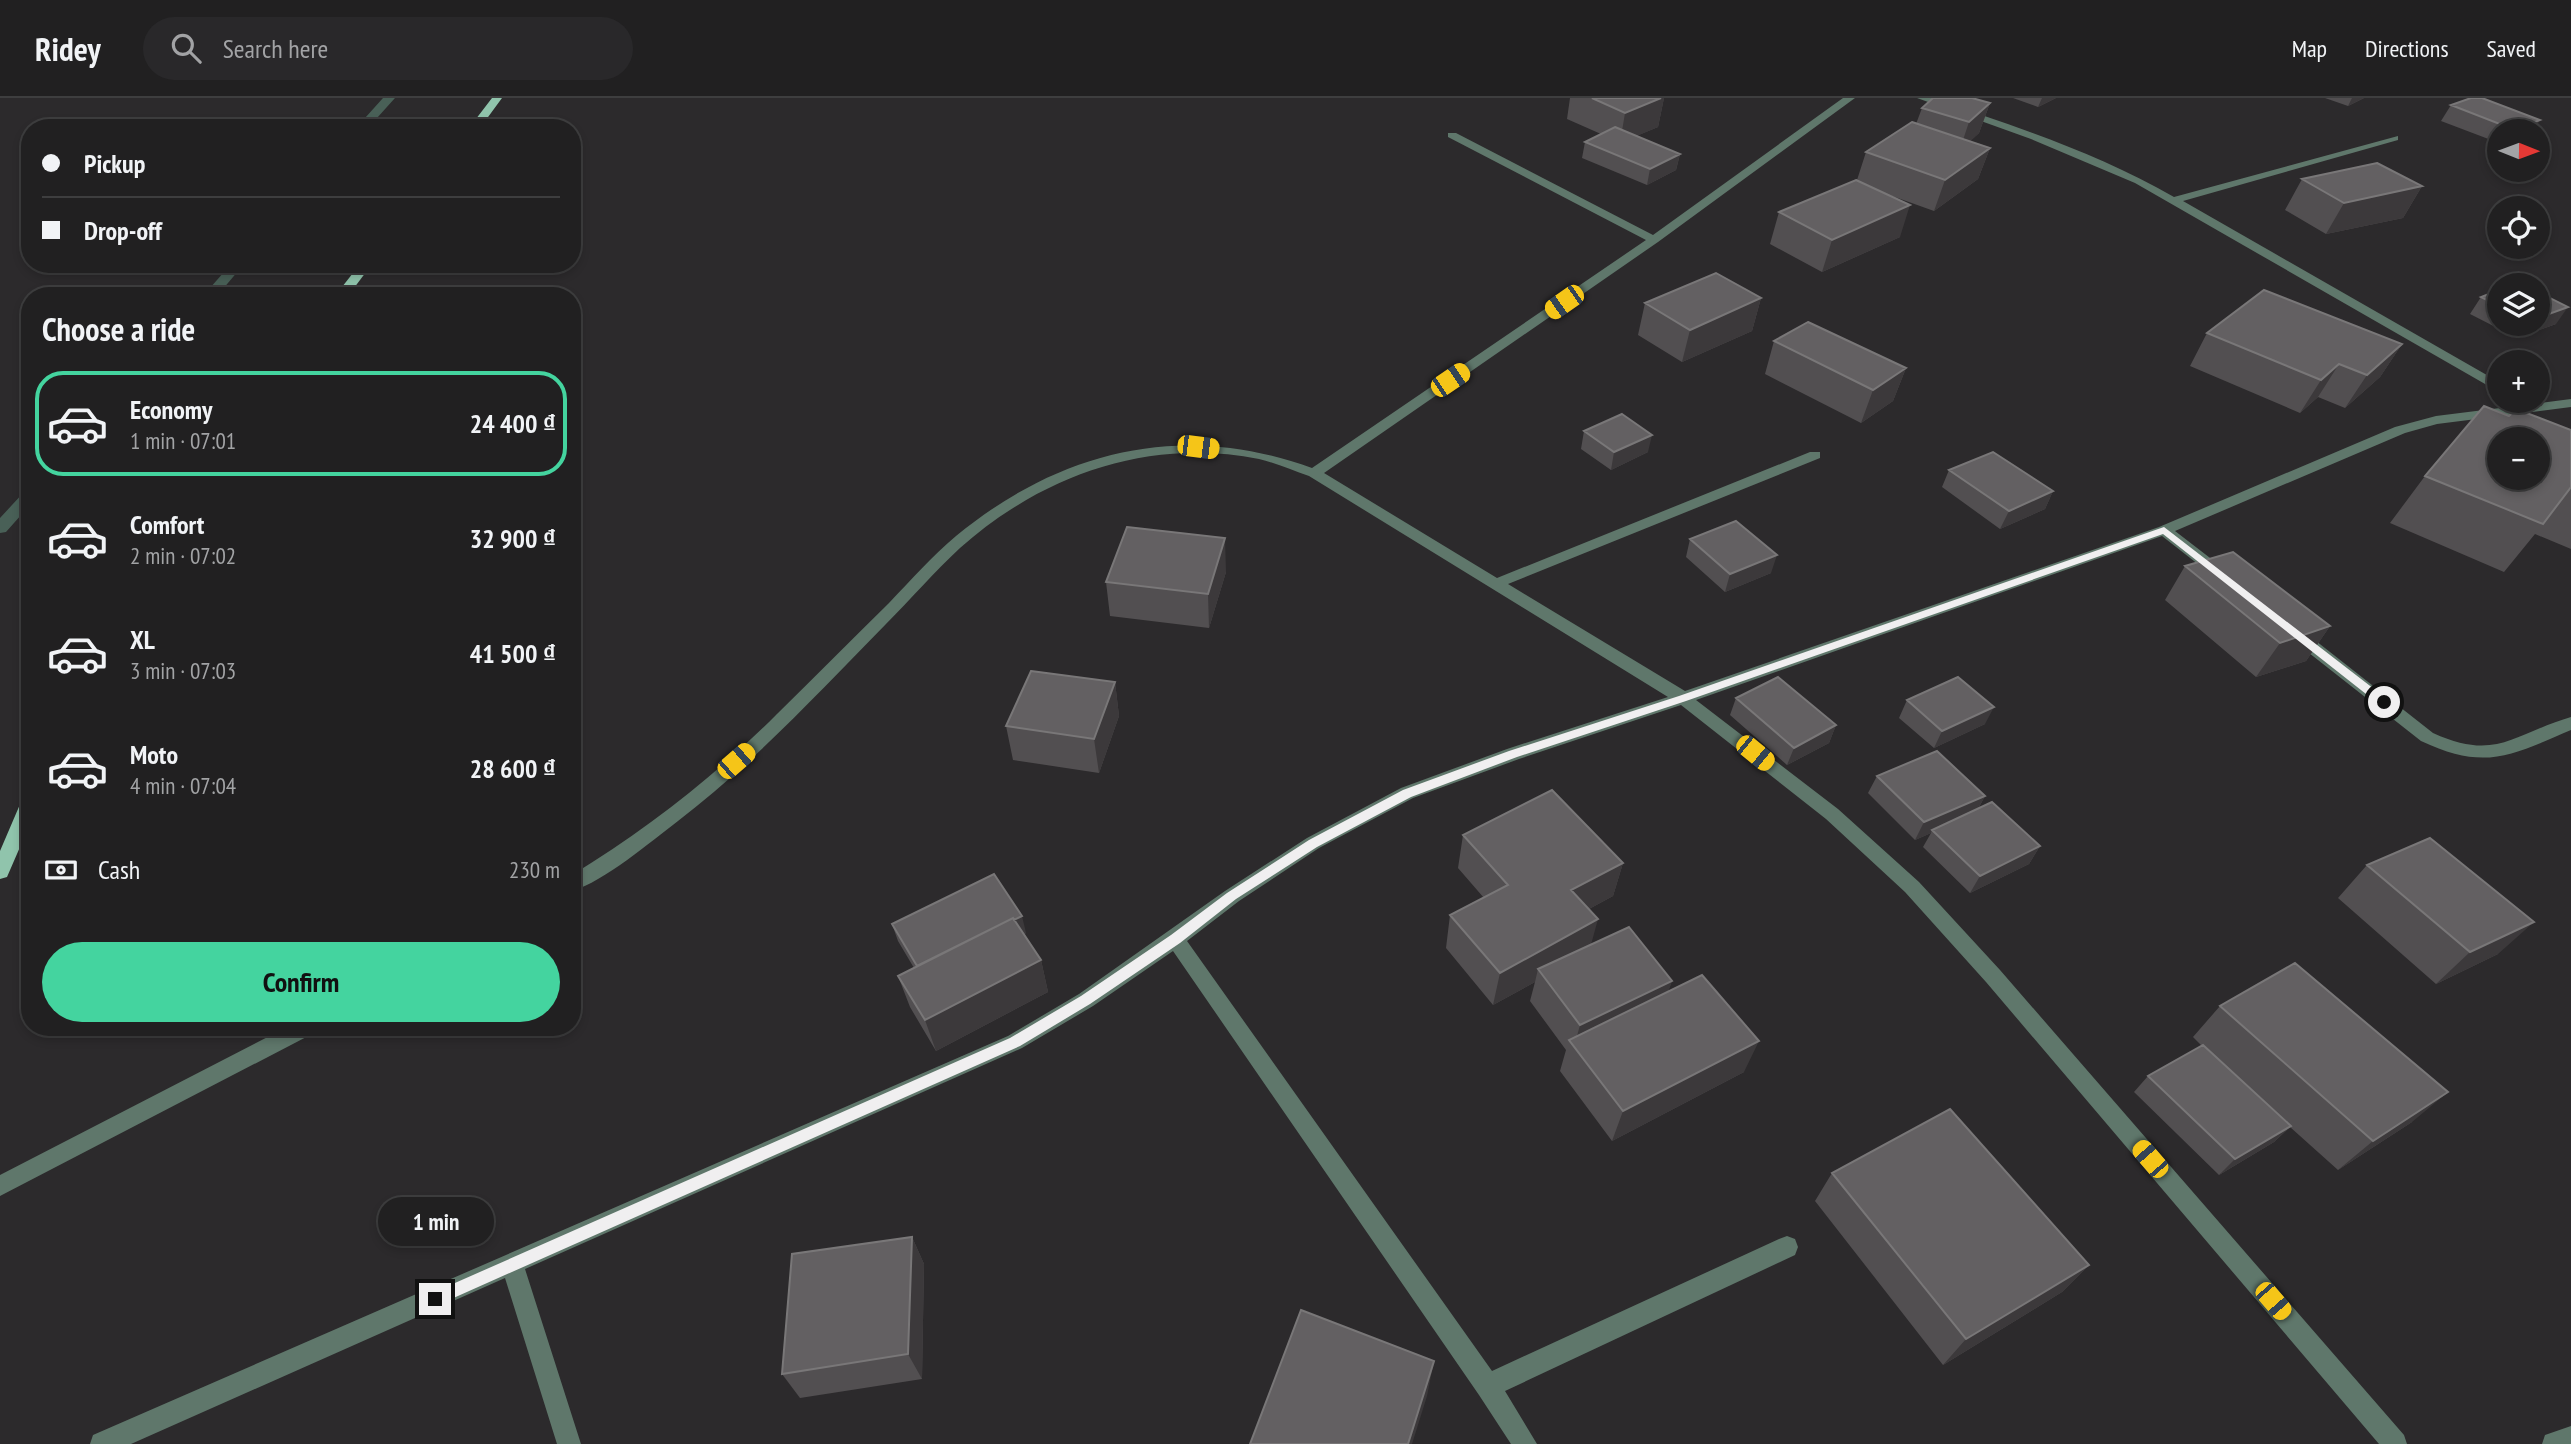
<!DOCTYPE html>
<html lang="en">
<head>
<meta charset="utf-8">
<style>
  :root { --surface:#212021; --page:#29282a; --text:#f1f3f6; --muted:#a2a3a5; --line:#3e3e3f; --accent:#44d49f }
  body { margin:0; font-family:"PT Sans Narrow",sans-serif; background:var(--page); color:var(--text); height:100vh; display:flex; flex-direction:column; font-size:26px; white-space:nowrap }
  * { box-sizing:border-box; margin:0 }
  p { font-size:23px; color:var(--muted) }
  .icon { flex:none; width:38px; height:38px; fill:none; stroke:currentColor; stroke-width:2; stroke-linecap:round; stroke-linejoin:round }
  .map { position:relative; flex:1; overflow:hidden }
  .sheet { position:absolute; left:21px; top:189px; width:560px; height:749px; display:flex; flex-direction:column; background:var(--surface); border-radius:28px; box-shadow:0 4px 10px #0003,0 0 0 2px var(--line) }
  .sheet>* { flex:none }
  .guide { position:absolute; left:21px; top:21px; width:560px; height:154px; border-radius:28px; box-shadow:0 4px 10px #0003,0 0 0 2px var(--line); display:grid; align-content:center; height:154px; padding:0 21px; background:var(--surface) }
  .needle { width:46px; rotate:91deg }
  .buttons { position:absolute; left:2487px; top:21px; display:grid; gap:14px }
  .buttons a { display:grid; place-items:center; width:63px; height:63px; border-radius:50%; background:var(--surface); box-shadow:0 4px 10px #0003,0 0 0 2px var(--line); font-size:35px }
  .end { position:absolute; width:32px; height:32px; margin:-16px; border:9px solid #f0eff0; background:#111; box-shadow:0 0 0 4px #111 }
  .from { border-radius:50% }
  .bubble { position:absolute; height:49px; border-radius:24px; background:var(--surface); box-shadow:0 4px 10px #0003,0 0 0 2px var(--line); font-size:23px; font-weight:800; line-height:49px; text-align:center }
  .car { position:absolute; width:21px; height:42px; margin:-21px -10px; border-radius:9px; box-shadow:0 0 5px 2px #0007; background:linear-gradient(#f5c518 24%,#345 0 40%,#f5c518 0 76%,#345 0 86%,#f5c518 0) }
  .guide b { display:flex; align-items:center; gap:24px; height:66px; font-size:26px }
  .guide b+b { border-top:2px solid var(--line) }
  .guide i { width:18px; height:18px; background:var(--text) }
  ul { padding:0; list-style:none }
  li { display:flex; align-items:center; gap:21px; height:105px; margin:0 14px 10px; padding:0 7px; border:4px solid transparent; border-radius:28px }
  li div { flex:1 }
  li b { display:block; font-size:26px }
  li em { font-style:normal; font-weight:800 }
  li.current { border-color:var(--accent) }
  li>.icon { width:63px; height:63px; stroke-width:1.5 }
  h2 { padding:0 21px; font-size:32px; line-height:84px }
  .pay { display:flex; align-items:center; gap:18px; height:77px; padding:0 21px; font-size:26px }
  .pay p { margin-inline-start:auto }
  .cta { display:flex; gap:14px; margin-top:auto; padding:14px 21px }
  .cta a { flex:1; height:80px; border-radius:42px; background:var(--accent); color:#111; font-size:28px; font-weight:800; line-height:80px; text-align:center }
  header { display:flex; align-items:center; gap:42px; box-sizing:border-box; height:98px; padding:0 35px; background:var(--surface); border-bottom:2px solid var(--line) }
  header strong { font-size:33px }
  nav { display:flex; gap:38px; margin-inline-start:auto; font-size:24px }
  .search { width:490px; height:63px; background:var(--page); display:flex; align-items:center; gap:18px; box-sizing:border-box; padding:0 24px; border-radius:38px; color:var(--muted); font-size:26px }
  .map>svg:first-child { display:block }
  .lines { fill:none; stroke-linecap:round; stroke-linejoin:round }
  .stream { fill:#496057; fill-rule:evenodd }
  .minor { fill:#5f776b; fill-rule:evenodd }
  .major { fill:#90c4ac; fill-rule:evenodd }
  .wall { fill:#524f51 }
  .shaded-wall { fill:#3c393b }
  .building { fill:#636062; stroke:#797778; stroke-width:2; fill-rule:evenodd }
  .route { fill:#f0eff0 }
</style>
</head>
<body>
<header>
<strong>Ridey</strong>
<div class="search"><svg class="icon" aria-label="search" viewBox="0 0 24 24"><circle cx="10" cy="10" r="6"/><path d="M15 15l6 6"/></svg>Search here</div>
<nav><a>Map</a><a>Directions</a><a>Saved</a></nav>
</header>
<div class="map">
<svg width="2571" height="1346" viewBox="0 0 2571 1346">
  <rect width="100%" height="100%" fill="#2c2a2c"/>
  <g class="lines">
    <path class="stream" d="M 383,0 L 395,0 L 368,30 L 356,30 Z
      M 231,166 L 244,166 L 217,198 L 203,198 Z
      M 30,392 L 30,407 L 6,434 L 0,435 L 0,420 L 24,394 Z"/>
    <path class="minor" d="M 1843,0 L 1855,0 L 1658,144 L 1324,375 L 1497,480 L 1810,354 L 1820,354 L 1820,360 L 1508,486 L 1685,593 L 2159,429 L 2395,329 L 2436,318 L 2571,301 L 2571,309 L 2437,326 L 2405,335 L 2175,433 L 2227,473 L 2230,477 L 2227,481 L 2217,481 L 2162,438 L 1696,602 L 1838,711 L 1919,784 L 2000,872 L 2404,1337 L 2407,1346 L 2379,1346 L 1986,884 L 1905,794 L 1826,721 L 1681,607 L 1519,661 L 1413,700 L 1319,750 L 1239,803 L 1187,843 L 1492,1273 L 1779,1141 L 1787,1138 L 1795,1141 L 1798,1149 L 1795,1157 L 1505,1293 L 1537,1346 L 1511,1346 L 1479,1297 L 1173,853 L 1093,908 L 1022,950 L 525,1171 L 581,1346 L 557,1346 L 505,1180 L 131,1346 L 90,1346 L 93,1337 L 1008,938 L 1079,896 L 1225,793 L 1307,740 L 1401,690 L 1507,651 L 1668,599 L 1309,378 C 1292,372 1276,365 1259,361 C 1150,339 1042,377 960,450 C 934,474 911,501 886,526 C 819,594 754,665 678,723 C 650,744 605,783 572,793 L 572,777 C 646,732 715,678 776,617 C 814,580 851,542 889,505 C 911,482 932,458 956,438 C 1062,351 1183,323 1312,370 L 1646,142 L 1448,39 L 1448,35 L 1456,35 L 1653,137 Z
      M 1917,0 L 1932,0 C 2014,28 2098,55 2174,99 L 2398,38 L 2398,42 L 2183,103 L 2499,284 L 2499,294 L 2135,85 L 2031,41 Z
      M 2296,531 L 2302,532 L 2433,635 C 2497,664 2513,636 2571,619 L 2571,632 C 2510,658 2485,673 2421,643 L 2290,540 L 2288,536 L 2290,532 Z
      M 287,929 L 317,929 L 314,935 L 0,1098 L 0,1077 Z
      M 2571,1328 L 2571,1346 L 2542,1346 L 2545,1337 Z"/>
    <path class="major" d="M 492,0 L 502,0 L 480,30 L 469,30 Z
      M 360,166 L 372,166 L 348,198 L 335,198 Z
      M 30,697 L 30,726 L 7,779 L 0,781 L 0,753 L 21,704 L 24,699 Z"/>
  </g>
  <path class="wall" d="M 1570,0 L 1664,0 L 1658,29 L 1636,38 L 1680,56 L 1676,72 L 1647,87 L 1582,60 L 1585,44 L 1601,36 L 1567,21 Z
    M 2013,0 L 2056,0 L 2038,9 Z
    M 2325,0 L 2364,0 L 2348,8 Z
    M 1990,5 L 1979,35 L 1970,43 L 1990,50 L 1978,81 L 1934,113 L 1881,94 L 1900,139 L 1822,174 L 1770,146 L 1779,114 L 1857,82 L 1866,54 L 1916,26 L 1922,10 Z
    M 2451,7 L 2533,33 L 2499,33 L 2499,45 L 2441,23 Z
    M 2302,81 L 2422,88 L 2403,120 L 2326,136 L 2285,112 Z
    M 2499,192 L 2499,226 L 2556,226 L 2517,240 L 2470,216 L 2481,199 Z
    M 1761,200 L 1752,233 L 1682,264 L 1638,237 L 1645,205 Z
    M 2207,235 L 2402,246 L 2380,279 L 2345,310 L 2318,299 L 2300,315 L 2190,268 Z
    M 1774,243 L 1906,270 L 1893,303 L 1861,325 L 1765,276 Z
    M 2509,318 L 2571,332 L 2571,451 L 2535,436 L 2504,474 L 2390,425 L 2425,378 Z
    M 1584,333 L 1648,354 L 1611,372 L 1581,351 Z
    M 1949,372 L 2053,393 L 2045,411 L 2000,431 L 1942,389 Z
    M 1690,441 L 1771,475 L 1725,494 L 1686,459 Z
    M 2185,468 L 2330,528 L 2306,563 L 2256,579 L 2165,502 Z
    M 1226,474 L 1209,530 L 1110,518 L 1106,484 Z
    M 1115,584 L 1119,618 L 1099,675 L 1013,662 L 1006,628 Z
    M 1736,600 L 1836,627 L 1829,645 L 1787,667 L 1730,617 Z
    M 1907,602 L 1985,626 L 1934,650 L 1899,620 Z
    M 1877,678 L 1985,698 L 1978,711 L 2040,748 L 2029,766 L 1970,795 L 1923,749 L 1931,735 L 1915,742 L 1868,695 Z
    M 1463,737 L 1623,765 L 1613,798 L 1589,811 L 1591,847 L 1672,883 L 1668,893 L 1744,974 L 1612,1043 L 1560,973 L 1566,952 L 1530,903 L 1535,884 L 1493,907 L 1446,850 L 1450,817 L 1484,800 L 1458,770 Z
    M 2367,767 L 2498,856 L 2436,886 L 2338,800 Z
    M 892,826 L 1026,835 L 1024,836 L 1041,862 L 1048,894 L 936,953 L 910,909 L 898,878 L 914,870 L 898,843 Z
    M 2220,908 L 2412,1024 L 2338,1072 L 2290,1029 L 2274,1044 L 2219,1077 L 2134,994 L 2148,978 L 2202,948 L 2193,939 Z
    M 1832,1075 L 2089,1167 L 2062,1194 L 1943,1267 L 1815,1103 Z
    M 912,1139 L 924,1166 L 922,1281 L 800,1300 L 782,1276 Z"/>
  <path class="shaded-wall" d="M 1661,0 L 1664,0 L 1658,29 L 1620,45 L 1625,15 Z
    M 2042,0 L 2056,0 L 2038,9 Z
    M 2352,0 L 2364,0 L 2348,8 Z
    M 1990,5 L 1979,35 L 1959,54 L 1969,24 Z
    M 2540,22 L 2533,33 L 2514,33 L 2515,32 Z
    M 1990,50 L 1978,81 L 1934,113 L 1945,82 Z
    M 1680,56 L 1676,72 L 1647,87 L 1650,71 Z
    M 2422,88 L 2403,120 L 2326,136 L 2344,105 Z
    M 1910,107 L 1900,139 L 1822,174 L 1832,142 Z
    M 1761,200 L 1752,233 L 1682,264 L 1690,232 Z
    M 2568,209 L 2556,226 L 2517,240 L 2527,226 L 2538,226 L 2538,220 Z
    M 2402,246 L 2380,279 L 2345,310 L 2367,277 Z
    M 2339,266 L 2318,299 L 2300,315 L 2321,282 Z
    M 1906,270 L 1893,303 L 1861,325 L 1873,292 Z
    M 1652,337 L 1648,354 L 1611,372 L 1614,354 Z
    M 2053,393 L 2045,411 L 2000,431 L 2009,413 Z
    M 1225,440 L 1226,474 L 1209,530 L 1208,496 Z
    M 1777,457 L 1771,475 L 1725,494 L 1730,476 Z
    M 2330,528 L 2306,563 L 2256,579 L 2280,545 Z
    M 1115,584 L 1119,618 L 1099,675 L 1094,641 Z
    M 1994,609 L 1985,626 L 1934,650 L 1942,633 Z
    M 1836,627 L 1829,645 L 1787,667 L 1794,650 Z
    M 1985,698 L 1975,716 L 1932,732 L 1931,735 L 1915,742 L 1924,724 Z
    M 2040,748 L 2029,766 L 1970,795 L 1980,778 Z
    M 1623,765 L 1613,798 L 1563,825 L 1571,792 Z
    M 1022,818 L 1026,835 L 924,887 L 919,871 Z
    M 1598,821 L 1589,854 L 1538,871 L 1535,884 L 1493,907 L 1500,875 Z
    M 2534,824 L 2498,856 L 2436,886 L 2470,854 Z
    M 1041,862 L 1048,894 L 936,953 L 925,922 Z
    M 1672,883 L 1661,914 L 1574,949 L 1580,927 Z
    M 1759,943 L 1744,974 L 1612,1043 L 1623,1013 Z
    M 2448,994 L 2412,1024 L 2338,1072 L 2373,1043 Z
    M 2291,1028 L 2274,1044 L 2219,1077 L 2235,1061 Z
    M 912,1139 L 924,1166 L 922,1281 L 908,1256 Z
    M 2089,1167 L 2062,1194 L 1943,1267 L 1966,1241 Z
    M 1434,1263 L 1427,1298 L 1412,1346 L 1408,1346 Z"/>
  <path class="building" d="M 1592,0 L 1661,0 L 1625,15 Z
    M 1933,0 L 1972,0 L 1990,5 L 1969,24 L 1922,10 Z
    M 2471,0 L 2482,0 L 2540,22 L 2515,32 L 2451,7 Z
    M 1912,24 L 1990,50 L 1945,82 L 1866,54 Z
    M 1615,29 L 1680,56 L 1650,71 L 1585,44 Z
    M 2377,65 L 2422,88 L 2344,105 L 2302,81 Z
    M 1856,82 L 1910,107 L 1832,142 L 1779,114 Z
    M 1716,175 L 1761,200 L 1690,232 L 1645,205 Z
    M 2264,192 L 2402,246 L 2367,277 L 2339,266 L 2321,282 L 2207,235 Z
    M 2499,192 L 2499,208 L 2481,199 Z
    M 2538,194 L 2568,209 L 2538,220 Z
    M 1808,224 L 1906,270 L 1873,292 L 1774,243 Z
    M 2484,308 L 2509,318 L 2516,311 L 2571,332 L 2571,389 L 2543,426 L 2425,378 ZM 2499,341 L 2538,341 L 2538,380 L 2499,380 Z
    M 1622,316 L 1652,337 L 1614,354 L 1584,333 Z
    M 1993,354 L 2053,393 L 2009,413 L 1949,372 Z
    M 1736,423 L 1777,457 L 1730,476 L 1690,441 Z
    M 1127,429 L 1225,440 L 1208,496 L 1106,484 Z
    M 2233,454 L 2330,528 L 2280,545 L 2185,468 Z
    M 1031,573 L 1115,584 L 1094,641 L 1006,628 Z
    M 1778,579 L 1836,627 L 1794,650 L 1736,600 Z
    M 1958,579 L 1994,609 L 1942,633 L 1907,602 Z
    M 1937,653 L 1985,698 L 1924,724 L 1877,678 Z
    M 1552,692 L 1623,765 L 1571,792 L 1598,821 L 1500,875 L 1450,817 L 1508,787 L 1463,737 Z
    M 1992,704 L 2040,748 L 1980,778 L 1932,732 Z
    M 2430,740 L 2534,824 L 2470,854 L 2367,767 Z
    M 994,776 L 1022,818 L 1014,822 L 1013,820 L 917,868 L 892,826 Z
    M 1013,820 L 1041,862 L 925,922 L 898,878 Z
    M 1629,829 L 1672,883 L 1580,927 L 1538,871 Z
    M 2295,865 L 2448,994 L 2373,1043 L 2220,908 Z
    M 1702,877 L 1759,943 L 1623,1013 L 1569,942 Z
    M 2203,947 L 2291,1028 L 2235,1061 L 2148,978 Z
    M 1950,1011 L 2089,1167 L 1966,1241 L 1832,1075 Z
    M 912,1139 L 908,1256 L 782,1276 L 792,1156 Z
    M 1301,1212 L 1434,1263 L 1408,1346 L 1250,1346 Z"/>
  <path class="route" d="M 2164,429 L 2387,601 L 2387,607 L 2380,607 L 2163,436 L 1686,603 L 1517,659 L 1411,699 L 1317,749 L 1236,801 L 1180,845 L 1090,906 L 1020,948 L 440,1206 L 435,1208 L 430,1206 L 427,1201 L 430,1196 L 1010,940 L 1081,898 L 1171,837 L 1227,795 L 1309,742 L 1403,692 L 1509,653 L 1679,598 Z"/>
</svg>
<div class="buttons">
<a><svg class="needle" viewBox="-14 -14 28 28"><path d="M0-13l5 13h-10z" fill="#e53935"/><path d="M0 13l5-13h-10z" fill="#a2a3a5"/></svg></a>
<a><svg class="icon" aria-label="locate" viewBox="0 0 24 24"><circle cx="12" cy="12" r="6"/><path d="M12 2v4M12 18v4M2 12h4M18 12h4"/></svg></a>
<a><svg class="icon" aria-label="layers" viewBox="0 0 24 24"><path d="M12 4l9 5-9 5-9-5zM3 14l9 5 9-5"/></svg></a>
<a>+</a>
<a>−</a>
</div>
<i class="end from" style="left:2384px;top:604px"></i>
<i class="end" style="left:435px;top:1201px"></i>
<div class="bubble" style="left:378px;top:1099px;width:116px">1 min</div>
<i class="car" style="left:1564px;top:204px;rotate:235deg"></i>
<i class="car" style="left:1450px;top:282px;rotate:56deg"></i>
<i class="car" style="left:1198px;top:349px;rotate:97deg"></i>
<i class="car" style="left:1755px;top:655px;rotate:129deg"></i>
<i class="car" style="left:736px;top:663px;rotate:49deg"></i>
<i class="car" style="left:2150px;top:1061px;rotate:319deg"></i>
<i class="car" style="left:2273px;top:1203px;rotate:139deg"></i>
<div class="guide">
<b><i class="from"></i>Pickup</b>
<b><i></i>Drop-off</b>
</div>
<section class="sheet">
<h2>Choose a ride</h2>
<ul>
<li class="current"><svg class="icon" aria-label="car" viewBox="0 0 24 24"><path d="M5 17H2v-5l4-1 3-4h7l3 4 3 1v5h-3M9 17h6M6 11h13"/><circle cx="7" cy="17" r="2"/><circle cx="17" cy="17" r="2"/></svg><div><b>Economy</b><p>1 min · 07:01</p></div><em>24 400 ₫</em></li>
<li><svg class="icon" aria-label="car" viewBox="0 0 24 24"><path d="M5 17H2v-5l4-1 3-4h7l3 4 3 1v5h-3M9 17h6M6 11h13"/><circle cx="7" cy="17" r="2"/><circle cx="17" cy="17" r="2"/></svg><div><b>Comfort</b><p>2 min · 07:02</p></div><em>32 900 ₫</em></li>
<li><svg class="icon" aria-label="car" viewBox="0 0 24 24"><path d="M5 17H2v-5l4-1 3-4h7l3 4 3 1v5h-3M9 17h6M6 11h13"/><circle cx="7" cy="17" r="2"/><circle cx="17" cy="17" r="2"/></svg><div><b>XL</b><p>3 min · 07:03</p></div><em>41 500 ₫</em></li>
<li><svg class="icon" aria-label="car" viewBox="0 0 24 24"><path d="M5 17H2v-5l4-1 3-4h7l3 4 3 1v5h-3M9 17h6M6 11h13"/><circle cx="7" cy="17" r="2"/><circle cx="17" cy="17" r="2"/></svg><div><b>Moto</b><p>4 min · 07:04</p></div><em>28 600 ₫</em></li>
</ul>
<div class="pay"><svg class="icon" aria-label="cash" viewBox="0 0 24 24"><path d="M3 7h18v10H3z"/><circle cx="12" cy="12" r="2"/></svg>Cash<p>230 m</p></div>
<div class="cta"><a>Confirm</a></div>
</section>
</div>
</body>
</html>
